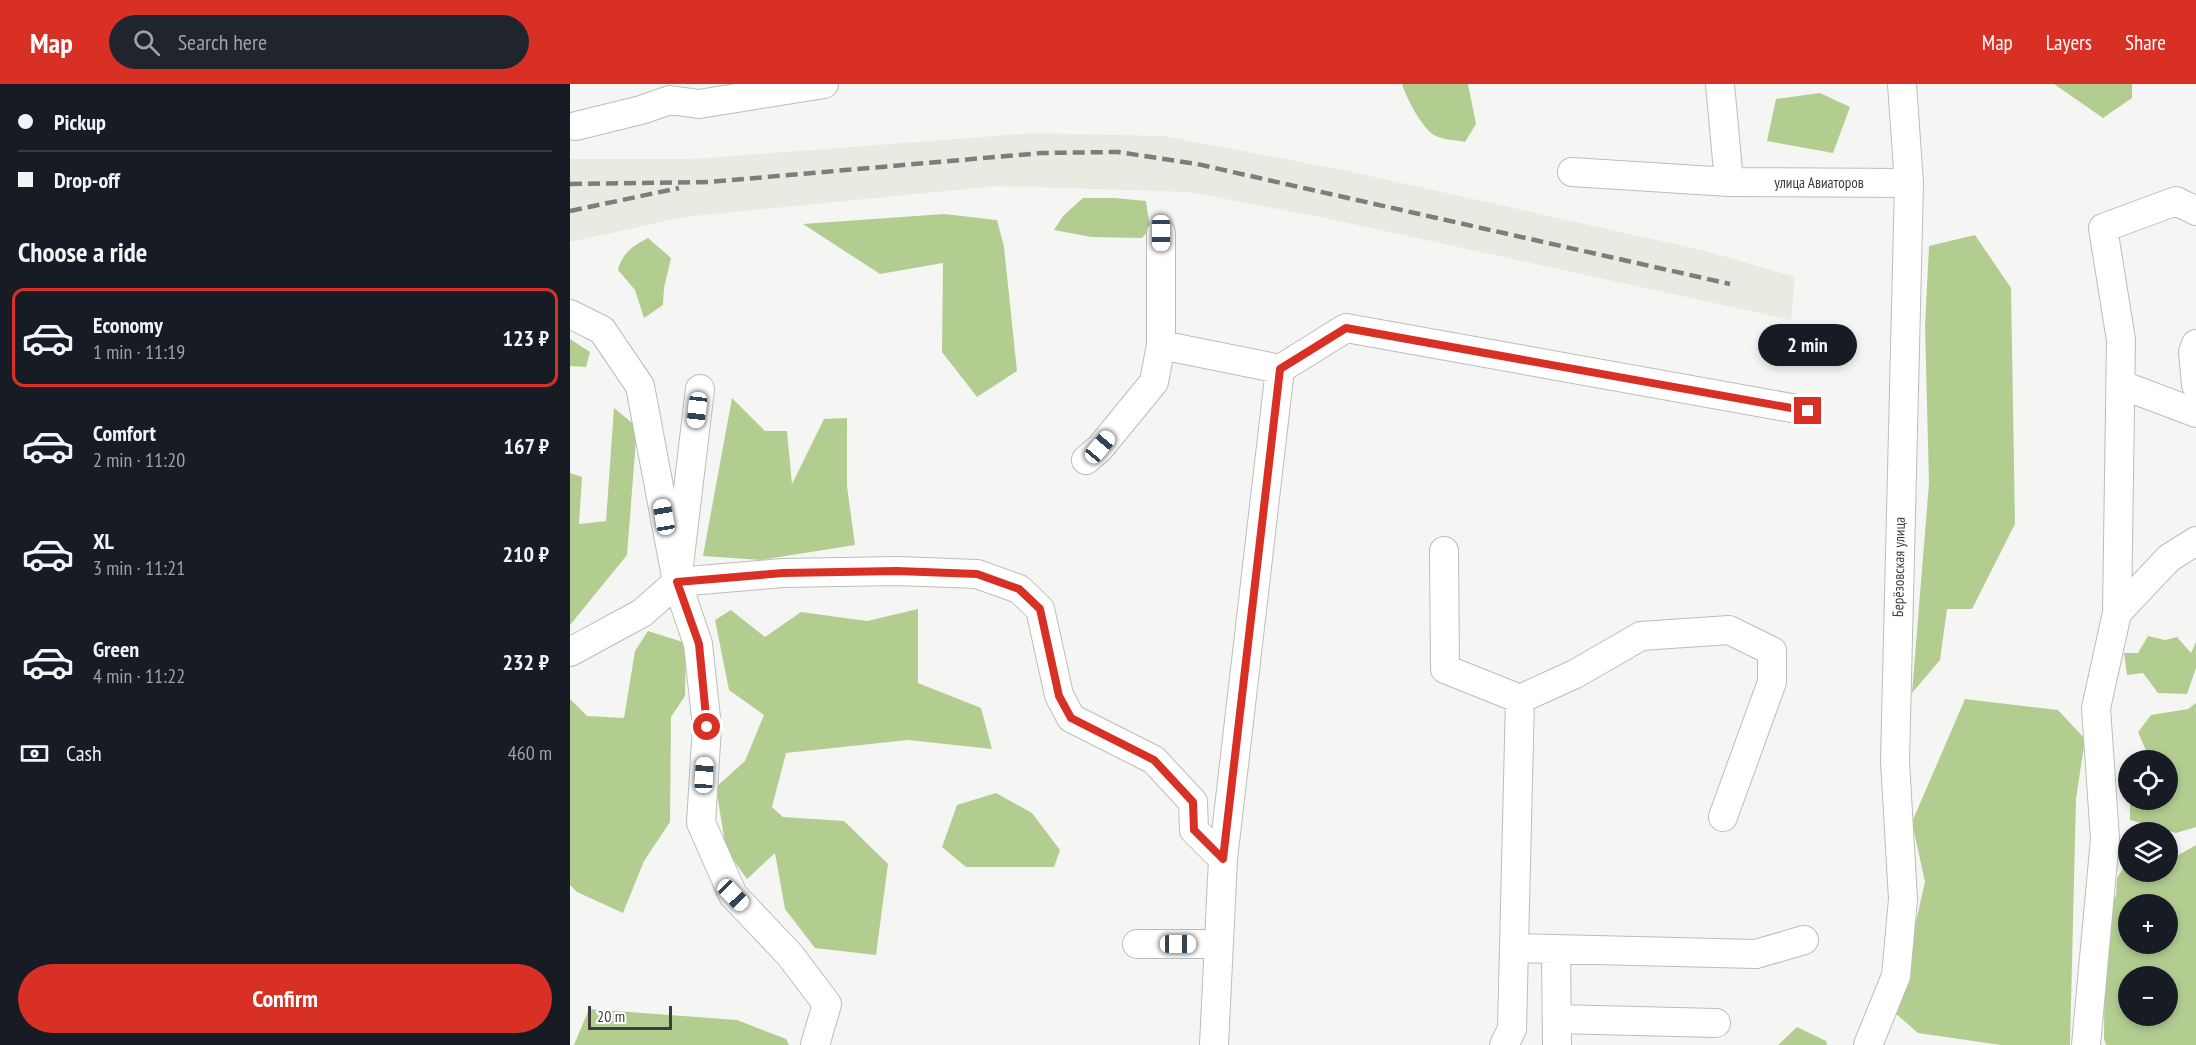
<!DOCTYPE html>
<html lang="en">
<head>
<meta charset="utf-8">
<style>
  :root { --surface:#171b24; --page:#20242c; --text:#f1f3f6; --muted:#9ea1a6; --line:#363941; --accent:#d93025 }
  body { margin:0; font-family:"PT Sans Narrow",sans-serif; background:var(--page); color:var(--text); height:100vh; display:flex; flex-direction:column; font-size:22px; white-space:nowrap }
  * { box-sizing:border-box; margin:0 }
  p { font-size:20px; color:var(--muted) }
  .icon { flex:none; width:33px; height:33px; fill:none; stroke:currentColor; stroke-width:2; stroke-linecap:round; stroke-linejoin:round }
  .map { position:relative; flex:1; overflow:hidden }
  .drawer { display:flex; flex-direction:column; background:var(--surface); width:570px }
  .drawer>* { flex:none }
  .hud { display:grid; align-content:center; height:132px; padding:0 18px; background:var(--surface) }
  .tools { position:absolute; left:1548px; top:666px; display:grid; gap:12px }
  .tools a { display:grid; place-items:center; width:60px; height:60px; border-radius:50%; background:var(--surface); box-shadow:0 3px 9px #0003; font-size:30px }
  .scale { position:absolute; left:18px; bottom:15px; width:84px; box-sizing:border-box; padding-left:6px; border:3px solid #3c3d3c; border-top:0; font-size:16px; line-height:21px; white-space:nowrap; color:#3c3d3c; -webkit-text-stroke:4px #fff; paint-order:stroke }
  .end { position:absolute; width:27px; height:27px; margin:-14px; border:8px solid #d93025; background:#fff; box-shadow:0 0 0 3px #fff }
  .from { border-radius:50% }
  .bubble { position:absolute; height:42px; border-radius:21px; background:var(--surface); box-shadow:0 3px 9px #0003; font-size:20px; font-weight:700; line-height:42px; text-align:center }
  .car { position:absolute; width:18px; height:36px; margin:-18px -9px; border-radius:8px; box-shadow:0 0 4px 2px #0007; background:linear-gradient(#fff 24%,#345 0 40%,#fff 0 76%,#345 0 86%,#fff 0) }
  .hud b { display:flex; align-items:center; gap:21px; height:57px; font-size:22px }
  .hud b+b { border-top:2px solid var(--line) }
  .hud i { width:15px; height:15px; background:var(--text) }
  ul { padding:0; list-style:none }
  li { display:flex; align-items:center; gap:18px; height:99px; margin:0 12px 9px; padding:0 6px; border:3px solid transparent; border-radius:12px }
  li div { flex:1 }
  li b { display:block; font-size:22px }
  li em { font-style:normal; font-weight:700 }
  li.active { border-color:var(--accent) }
  li>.icon { width:54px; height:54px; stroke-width:1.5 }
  h2 { padding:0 18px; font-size:27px; line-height:72px }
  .pay { display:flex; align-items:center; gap:15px; height:66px; padding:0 18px; font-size:22px }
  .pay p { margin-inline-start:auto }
  .action { display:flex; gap:12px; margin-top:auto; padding:12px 18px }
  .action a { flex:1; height:69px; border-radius:36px; background:var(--accent); color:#fff; font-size:24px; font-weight:700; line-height:69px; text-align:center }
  header { display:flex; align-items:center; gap:36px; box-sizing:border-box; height:84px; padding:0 30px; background:var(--accent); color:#fff }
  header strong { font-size:28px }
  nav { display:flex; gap:33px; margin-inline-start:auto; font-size:21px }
  .search { width:420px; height:54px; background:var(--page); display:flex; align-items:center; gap:15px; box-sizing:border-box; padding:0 21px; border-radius:33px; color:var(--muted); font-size:22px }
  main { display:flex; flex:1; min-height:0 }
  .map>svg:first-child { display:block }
  .built { fill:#e7ebe2 }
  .forest { fill:#b3cd91; fill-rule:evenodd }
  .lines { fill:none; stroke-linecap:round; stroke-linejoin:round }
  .minor-casing { stroke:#bcbdbb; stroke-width:30 }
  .minor { stroke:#fff; stroke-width:28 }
  .rail { stroke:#7c7d7c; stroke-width:4.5; stroke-dasharray:12 6; stroke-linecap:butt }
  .route { stroke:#d93025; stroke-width:8 }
  .labels { text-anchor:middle; stroke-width:6; stroke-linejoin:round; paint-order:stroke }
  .street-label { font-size:15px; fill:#3c3d3c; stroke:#fff }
</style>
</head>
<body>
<header>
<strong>Map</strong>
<div class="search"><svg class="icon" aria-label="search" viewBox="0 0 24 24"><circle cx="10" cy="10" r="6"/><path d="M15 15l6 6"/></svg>Search here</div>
<nav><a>Map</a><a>Layers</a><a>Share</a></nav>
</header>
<main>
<section class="drawer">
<div class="hud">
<b><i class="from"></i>Pickup</b>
<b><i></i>Drop-off</b>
</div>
<h2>Choose a ride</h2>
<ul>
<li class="active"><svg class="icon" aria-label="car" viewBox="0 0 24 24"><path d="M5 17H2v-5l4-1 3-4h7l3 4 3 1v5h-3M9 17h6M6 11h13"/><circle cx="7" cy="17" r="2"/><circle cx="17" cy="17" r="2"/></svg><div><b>Economy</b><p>1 min · 11:19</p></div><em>123 ₽</em></li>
<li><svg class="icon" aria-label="car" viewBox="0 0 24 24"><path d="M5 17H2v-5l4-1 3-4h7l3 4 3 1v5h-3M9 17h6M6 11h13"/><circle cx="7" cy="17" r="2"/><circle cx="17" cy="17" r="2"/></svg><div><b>Comfort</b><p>2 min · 11:20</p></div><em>167 ₽</em></li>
<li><svg class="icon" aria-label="car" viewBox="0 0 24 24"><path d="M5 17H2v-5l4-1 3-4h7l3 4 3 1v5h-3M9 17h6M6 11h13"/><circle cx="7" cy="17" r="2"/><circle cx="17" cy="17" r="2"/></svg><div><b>XL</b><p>3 min · 11:21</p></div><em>210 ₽</em></li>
<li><svg class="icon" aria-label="car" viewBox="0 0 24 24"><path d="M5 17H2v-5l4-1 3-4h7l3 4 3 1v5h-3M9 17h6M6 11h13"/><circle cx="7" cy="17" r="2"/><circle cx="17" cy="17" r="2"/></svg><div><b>Green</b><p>4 min · 11:22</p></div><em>232 ₽</em></li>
</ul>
<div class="pay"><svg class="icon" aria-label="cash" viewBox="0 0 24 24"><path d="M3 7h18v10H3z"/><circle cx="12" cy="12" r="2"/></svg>Cash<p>460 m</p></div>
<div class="action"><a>Confirm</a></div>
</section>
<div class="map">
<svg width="1626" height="961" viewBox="0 0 1626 961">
  <rect width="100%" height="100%" fill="#f5f6f3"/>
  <path class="built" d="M 463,49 L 593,52 L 773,86 L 1136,167 L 1225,193 L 1221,236 L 760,135 L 619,108 L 427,102 L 114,133 L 0,158 L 0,75 L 123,75 Z"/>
  <path class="forest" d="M 832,0 L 898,0 L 906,40 L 895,58 C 886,56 874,56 866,52 C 853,47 836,13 832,0 Z
    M 1484,0 L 1562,0 L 1562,14 L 1533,34 Z
    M 1250,9 L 1280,23 L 1263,69 L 1197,57 L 1206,15 Z
    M 513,114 L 544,114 L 576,117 L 580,145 L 572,154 L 521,153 L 484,146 L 493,132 Z
    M 374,130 L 427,136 L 434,163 L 447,287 L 407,313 L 372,268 L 373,179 L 310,190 L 233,140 Z
    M 1405,151 L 1441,204 L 1445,440 L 1402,525 L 1377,525 L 1370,576 L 1342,609 L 1359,399 L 1355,242 L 1359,162 Z
    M 78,154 L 101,174 L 94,204 L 93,221 L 74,234 L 65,206 L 48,186 C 52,169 63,162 78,154 Z
    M 0,255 L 20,268 L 16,283 L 0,282 Z
    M 162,314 L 195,347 L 217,347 L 222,400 L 254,335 L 277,334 L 277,402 L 285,461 L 191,476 L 133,472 Z
    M 44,324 L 67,343 L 57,471 L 0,541 L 0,389 L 12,393 L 9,440 L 36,437 Z
    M 348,525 L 348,599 L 411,624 L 422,665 L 338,656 L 216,669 L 202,723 L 213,733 L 274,737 L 318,780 L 306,871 L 245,864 L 215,825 L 205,769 L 177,795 L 156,766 L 146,703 L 175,677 L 194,631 L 159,606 L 145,536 L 161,526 L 195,553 L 231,528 L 297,537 Z
    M 78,547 L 116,559 L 115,612 L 101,633 L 100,738 L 74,777 L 53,829 L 7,808 L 0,801 L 0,615 L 17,632 L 54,634 L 65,567 Z
    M 1578,552 L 1595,556 L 1607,553 L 1621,569 L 1626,558 L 1626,584 L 1617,610 L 1588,609 L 1573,589 L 1557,591 L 1554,569 L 1568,569 Z
    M 1395,615 L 1488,626 L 1515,655 L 1506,715 L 1500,961 L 1431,961 L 1348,949 L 1325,929 L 1355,798 L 1342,738 Z
    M 1626,619 L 1626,743 L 1606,749 L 1560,736 L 1560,716 L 1598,716 L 1598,676 L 1580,676 L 1568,648 L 1581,631 L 1618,625 Z
    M 426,709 L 462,729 L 490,766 L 484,783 L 396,783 L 372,763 L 387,721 Z
    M 1626,761 L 1626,961 L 1536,961 L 1534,955 L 1535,829 L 1546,812 L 1547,794 L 1558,777 L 1558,788 L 1598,788 L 1598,777 ZM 1558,820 L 1598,820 L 1598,860 L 1558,860 ZM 1558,892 L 1598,892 L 1598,932 L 1558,932 Z
    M 19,925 L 167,936 L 216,955 L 219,961 L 4,961 Z
    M 1227,943 L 1256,957 L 1257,961 L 1208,961 Z"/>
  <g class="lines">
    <g class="minor-casing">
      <path id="minor" d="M 1150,0 L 1159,98
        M 6,42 L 71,26 L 100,16 L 129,20 L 254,0
        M 1002,88 L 1159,98 L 1339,99
        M 591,149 L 591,261 L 710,285 L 776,244 L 1238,327
        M 0,230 L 32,246 L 70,302 L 107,498 L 128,560 L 137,643 L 131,739 L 163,811 L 220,871 L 257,920 L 245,961
        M 1626,260 L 1623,268 L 1626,301
        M 1552,301 L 1626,329
        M 516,376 L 530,364 L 584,298 L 591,261
        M 874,467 L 875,585 L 950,615 L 942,945 L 934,961
        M 107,498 L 213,489 L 327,487 L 407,490 L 449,505 L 470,525 L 489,611 L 501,634 L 584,676 L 623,718 L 624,746 L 653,775
        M 1547,529 L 1599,474 L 1626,457
        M 0,568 L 72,529 L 107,498 L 130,305
        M 950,615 L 1005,590 L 1071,552 L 1159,546 L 1202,567 L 1202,598 L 1153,733
        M 567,860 L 649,860
        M 945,864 L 1186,870 L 1234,856
        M 986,866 L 987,961
        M 987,935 L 1146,939
        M 644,961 L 653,775 L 710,285
        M 1298,961 L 1326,892 L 1333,815 L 1325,677 L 1339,99 L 1332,0
        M 1516,961 L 1535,755 L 1526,624 L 1547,529 L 1551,256 L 1533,144 L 1606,117 L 1626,127"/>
    </g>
    <use href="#minor" class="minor"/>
    <path class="rail" d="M 0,100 L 139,98 L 471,69 L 548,68 L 627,80 L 1160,200
      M 0,127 L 109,104"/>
  </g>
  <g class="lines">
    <path class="route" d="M 137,643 L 129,560 L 107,498 L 213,489 L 327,487 L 407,490 L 449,505 L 470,525 L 489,612 L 501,634 L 584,676 L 623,718 L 624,746 L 653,775 L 710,285 L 776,244 L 1238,327"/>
  </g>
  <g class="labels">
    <g class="street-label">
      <text x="1249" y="104">улица Авиаторов</text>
      <text transform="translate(1329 483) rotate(-89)" y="5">Берёзовская улица</text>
    </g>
  </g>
</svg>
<div class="tools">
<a><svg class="icon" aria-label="locate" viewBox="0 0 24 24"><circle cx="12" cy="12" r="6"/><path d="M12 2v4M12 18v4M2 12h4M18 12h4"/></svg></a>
<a><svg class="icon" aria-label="layers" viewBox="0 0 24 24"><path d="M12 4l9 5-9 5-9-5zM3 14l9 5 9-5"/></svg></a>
<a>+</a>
<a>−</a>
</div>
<div class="scale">20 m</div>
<i class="end from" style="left:137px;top:643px"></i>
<i class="end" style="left:1238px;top:327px"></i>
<div class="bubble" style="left:1188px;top:240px;width:99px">2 min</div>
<i class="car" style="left:591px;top:149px;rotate:180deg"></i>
<i class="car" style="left:127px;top:326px;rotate:187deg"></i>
<i class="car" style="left:530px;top:363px;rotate:40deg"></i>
<i class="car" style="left:94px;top:433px;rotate:350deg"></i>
<i class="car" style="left:134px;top:691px;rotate:3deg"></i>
<i class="car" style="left:163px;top:811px;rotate:136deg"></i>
<i class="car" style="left:608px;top:860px;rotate:90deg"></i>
</div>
</main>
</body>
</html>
